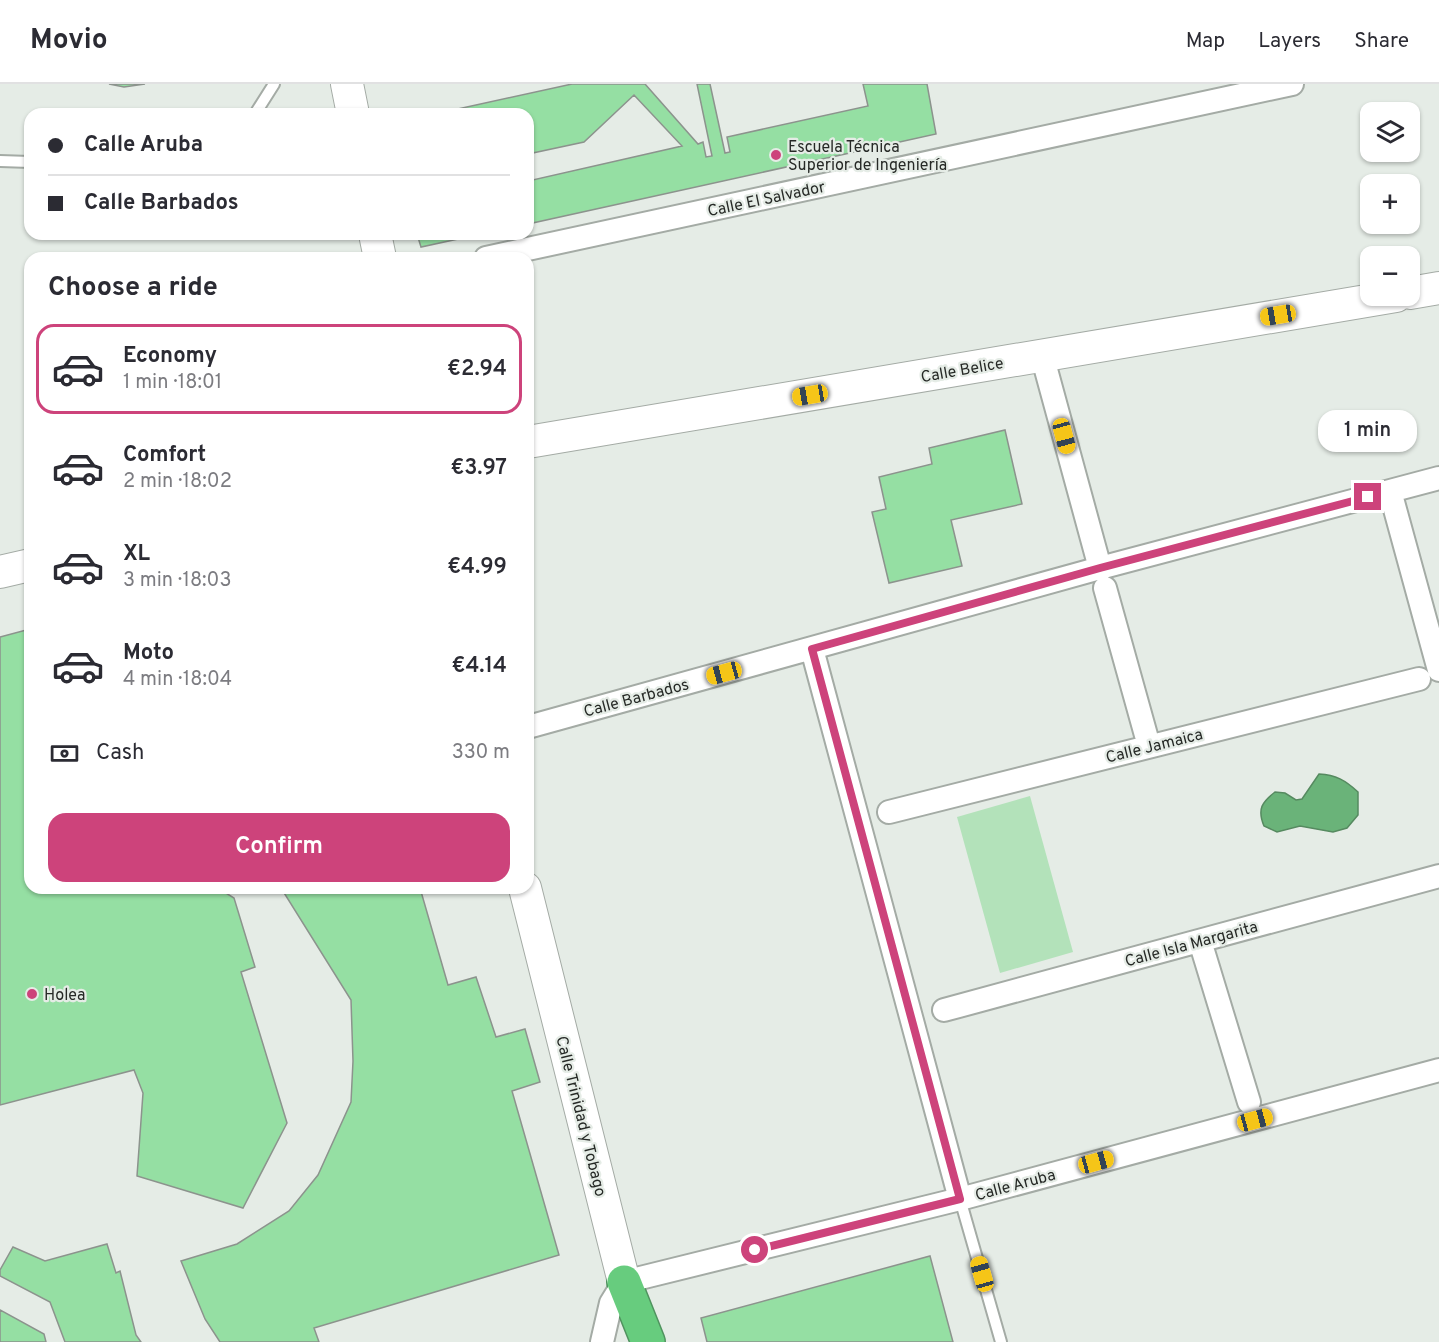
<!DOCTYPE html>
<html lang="en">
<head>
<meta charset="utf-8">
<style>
  :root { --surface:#fff; --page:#f7f7f7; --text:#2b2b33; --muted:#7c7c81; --line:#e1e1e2; --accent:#cd437b }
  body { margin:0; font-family:Overpass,sans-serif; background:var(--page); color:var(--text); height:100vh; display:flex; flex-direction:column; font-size:22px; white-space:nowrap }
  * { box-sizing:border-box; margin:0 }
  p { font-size:20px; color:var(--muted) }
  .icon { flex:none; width:33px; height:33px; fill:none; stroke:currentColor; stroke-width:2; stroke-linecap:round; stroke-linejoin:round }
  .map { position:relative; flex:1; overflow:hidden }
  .panel { position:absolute; left:24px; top:168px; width:510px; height:642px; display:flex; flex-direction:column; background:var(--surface); border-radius:18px; box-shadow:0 2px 4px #0004 }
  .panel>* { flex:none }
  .guide { position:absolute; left:24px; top:24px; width:510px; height:132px; border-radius:18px; box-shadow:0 2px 4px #0004; display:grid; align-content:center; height:132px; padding:0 24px; background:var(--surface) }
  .buttons { position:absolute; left:1360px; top:18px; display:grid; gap:12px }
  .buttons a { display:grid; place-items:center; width:60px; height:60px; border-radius:12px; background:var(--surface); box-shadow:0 2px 4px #0004; font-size:30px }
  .end { position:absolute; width:27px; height:27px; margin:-14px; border:8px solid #cd437b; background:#fff; box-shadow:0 0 0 3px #fff }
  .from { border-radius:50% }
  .bubble { position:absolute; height:42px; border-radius:18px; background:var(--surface); box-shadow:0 2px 4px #0004; font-size:20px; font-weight:600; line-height:42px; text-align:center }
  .car { position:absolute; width:18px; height:36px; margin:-18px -9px; border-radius:8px; box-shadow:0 0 4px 2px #0007; background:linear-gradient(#f5c518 24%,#345 0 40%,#f5c518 0 76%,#345 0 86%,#f5c518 0) }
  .guide b { display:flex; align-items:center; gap:21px; height:57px; font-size:22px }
  .guide b+b { border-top:2px solid var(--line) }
  .guide i { width:15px; height:15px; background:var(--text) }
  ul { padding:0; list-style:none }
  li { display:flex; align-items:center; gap:18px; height:90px; margin:0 12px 9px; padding:0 12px; border:3px solid transparent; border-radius:18px }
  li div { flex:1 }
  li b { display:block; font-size:22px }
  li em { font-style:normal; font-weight:600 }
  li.on { border-color:var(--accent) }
  li>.icon { width:54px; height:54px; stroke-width:1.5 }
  h2 { padding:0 24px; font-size:27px; line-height:72px }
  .pay { display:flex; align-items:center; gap:15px; height:66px; padding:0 24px; font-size:22px }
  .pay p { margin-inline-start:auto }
  .primary-button { display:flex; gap:12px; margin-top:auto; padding:12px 24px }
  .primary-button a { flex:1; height:69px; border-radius:18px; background:var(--accent); color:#fff; font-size:24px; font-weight:600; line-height:69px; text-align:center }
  header { display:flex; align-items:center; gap:36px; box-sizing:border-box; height:84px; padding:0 30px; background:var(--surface); border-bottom:2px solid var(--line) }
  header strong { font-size:28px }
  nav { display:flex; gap:33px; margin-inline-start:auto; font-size:21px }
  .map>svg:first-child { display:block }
  .green { fill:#b3e2ba }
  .water { fill:#6ab379; stroke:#568a60; stroke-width:1.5 }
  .building { fill:#95dfa3; stroke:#8c938d; stroke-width:1.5 }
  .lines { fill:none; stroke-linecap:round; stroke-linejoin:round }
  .lane-casing { stroke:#a4aba5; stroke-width:14 }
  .street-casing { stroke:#a4aba5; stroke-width:26 }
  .secondary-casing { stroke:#a4aba5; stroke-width:34 }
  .highway-casing { stroke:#50935f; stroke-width:36 }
  .lane { stroke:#fff; stroke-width:10 }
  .street { stroke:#fff; stroke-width:22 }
  .secondary { stroke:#fff; stroke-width:32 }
  .highway { stroke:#67cc7e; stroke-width:33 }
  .route { stroke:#cd437b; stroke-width:8 }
  .poi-dot { fill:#cd437b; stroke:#e5ece6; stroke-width:2 }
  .labels { text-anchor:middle; stroke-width:4.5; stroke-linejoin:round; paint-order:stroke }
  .poi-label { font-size:16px; fill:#262926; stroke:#e5ece6; text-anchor:start }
  .street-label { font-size:16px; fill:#262926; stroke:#e5ece6 }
</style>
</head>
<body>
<header>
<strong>Movio</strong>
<nav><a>Map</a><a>Layers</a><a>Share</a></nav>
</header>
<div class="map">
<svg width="1439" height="1258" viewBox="0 0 1439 1258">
  <rect width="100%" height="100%" fill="#e5ece6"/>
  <path class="green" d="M 1030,712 L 1073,868 L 1000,889 L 957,733 Z"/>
  <path class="water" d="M 1319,690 C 1336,691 1345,696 1358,708 L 1358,731 L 1347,744 L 1333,748 L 1300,742 L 1277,748 L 1264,742 C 1257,725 1262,718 1275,708 L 1285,709 L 1296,716 L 1302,715 Z"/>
  <path class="building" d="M 109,0 L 145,0 L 124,3 Z
    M 572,0 L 645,0 L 698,60 L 703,58 L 706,73 L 712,72 L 697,0 L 710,0 L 725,69 L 730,68 L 727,53 L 868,22 L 863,0 L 927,0 L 936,50 L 528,140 L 528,97 L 682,62 L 634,11 L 584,58 L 528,70 L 528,30 L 435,30 Z
    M 417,150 L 481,150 L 421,163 Z
    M 1005,346 L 1022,420 L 951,436 L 962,482 L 889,499 L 872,428 L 886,425 L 879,393 L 932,380 L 929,364 Z
    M 30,545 L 30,804 L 218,804 L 234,814 L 255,883 L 241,888 L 287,1039 L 243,1124 L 137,1092 L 143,1009 L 134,986 L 0,1021 L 0,553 Z
    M 281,804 L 420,804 L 448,901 L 476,893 L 496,953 L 525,945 L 540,998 L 512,1007 L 559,1171 L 314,1244 L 319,1258 L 220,1258 L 205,1235 L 181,1177 L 237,1160 L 289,1127 L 318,1091 L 351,1018 L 353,977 L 351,916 Z
    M 107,1160 L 116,1189 L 120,1187 L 136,1251 L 141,1258 L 65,1258 L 50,1218 L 0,1192 L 0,1186 L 13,1163 L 45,1177 Z
    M 930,1172 L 953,1258 L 707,1258 L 701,1234 Z
    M 0,1226 L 44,1250 L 46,1258 L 0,1258 Z"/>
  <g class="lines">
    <g class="lane-casing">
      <path id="lane" d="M 255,30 L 274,0
        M 0,77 L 30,78
        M 960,1115 L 1001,1258"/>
    </g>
    <g class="street-casing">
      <path id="street" d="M 486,174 L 1292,0
        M 1042,271 L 1100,484
        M 1390,407 L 1439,586
        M 1105,504 L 1149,662
        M 812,565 L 960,1115
        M 528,643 L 1100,484 L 1439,394
        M 889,728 L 1419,595
        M 1200,857 L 1249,1018
        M 944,926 L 1439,792
        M 602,1258 L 611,1219 L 624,1198 L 960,1115 L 1439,986"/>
    </g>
    <g class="secondary-casing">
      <path id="secondary" d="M 347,0 L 353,30
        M 375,150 L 380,174
        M 1410,209 L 1439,204
        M 528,358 L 1396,212
        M 0,488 L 30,481
        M 525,804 L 624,1198"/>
    </g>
    <g class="highway-casing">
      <path id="highway" d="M 624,1198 L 648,1258"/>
    </g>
    <use href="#lane" class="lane"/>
    <use href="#street" class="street"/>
    <use href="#secondary" class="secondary"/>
    <use href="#highway" class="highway"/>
  </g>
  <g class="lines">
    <path class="route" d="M 755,1166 L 960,1115 L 812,565 L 1100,484 L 1368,413"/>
  </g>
  <g class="poi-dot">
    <circle cx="776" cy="71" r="6"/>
    <circle cx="32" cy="910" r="6"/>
  </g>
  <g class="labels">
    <g class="poi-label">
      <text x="788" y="68">Escuela Técnica<tspan x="788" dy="18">Superior de Ingeniería</tspan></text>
      <text x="44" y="916">Holea</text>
    </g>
    <g class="street-label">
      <text transform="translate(766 114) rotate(-12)" y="6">Calle El Salvador</text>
      <text transform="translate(962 285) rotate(-10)" y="6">Calle Belice</text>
      <text transform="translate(636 613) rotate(-15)" y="6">Calle Barbados</text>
      <text transform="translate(1154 661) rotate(-14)" y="6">Calle Jamaica</text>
      <text transform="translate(1191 859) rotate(-15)" y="6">Calle Isla Margarita</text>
      <text transform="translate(582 1032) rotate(76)" y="6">Calle Trinidad y Tobago</text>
      <text transform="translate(1015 1100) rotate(-15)" y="6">Calle Aruba</text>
    </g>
  </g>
</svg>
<div class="buttons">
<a><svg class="icon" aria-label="layers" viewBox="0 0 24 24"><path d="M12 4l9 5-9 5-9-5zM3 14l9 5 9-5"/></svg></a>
<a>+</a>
<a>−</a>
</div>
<i class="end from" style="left:755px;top:1166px"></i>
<i class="end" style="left:1368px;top:413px"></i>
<div class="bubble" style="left:1318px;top:326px;width:99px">1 min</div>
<i class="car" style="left:1278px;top:231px;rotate:261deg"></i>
<i class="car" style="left:810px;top:311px;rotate:260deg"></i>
<i class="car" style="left:1064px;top:352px;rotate:165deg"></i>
<i class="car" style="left:724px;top:589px;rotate:255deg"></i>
<i class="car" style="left:1255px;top:1036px;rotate:75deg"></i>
<i class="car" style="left:1096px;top:1078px;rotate:75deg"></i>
<i class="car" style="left:982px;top:1190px;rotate:344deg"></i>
<div class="guide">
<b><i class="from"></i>Calle Aruba</b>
<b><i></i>Calle Barbados</b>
</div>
<section class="panel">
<h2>Choose a ride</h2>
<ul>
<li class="on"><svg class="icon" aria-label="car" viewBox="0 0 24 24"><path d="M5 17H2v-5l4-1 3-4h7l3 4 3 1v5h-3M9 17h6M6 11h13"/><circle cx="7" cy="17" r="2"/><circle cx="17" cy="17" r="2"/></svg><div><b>Economy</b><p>1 min · 18:01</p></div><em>€2.94</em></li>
<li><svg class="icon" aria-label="car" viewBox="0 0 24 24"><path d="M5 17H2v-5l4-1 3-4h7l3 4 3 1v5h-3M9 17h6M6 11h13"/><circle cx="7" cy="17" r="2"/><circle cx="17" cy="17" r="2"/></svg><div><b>Comfort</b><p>2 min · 18:02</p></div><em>€3.97</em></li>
<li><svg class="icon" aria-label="car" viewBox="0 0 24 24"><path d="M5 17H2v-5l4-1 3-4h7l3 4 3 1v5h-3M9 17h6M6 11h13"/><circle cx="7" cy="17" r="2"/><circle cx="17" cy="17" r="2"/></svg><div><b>XL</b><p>3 min · 18:03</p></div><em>€4.99</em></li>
<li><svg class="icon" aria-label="car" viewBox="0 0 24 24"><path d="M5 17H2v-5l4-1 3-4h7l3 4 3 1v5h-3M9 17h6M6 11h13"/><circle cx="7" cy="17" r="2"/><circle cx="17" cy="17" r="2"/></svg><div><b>Moto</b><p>4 min · 18:04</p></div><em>€4.14</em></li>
</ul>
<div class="pay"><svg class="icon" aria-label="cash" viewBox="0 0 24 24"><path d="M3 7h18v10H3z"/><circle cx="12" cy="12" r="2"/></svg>Cash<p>330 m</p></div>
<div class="primary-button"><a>Confirm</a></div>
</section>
</div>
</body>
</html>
